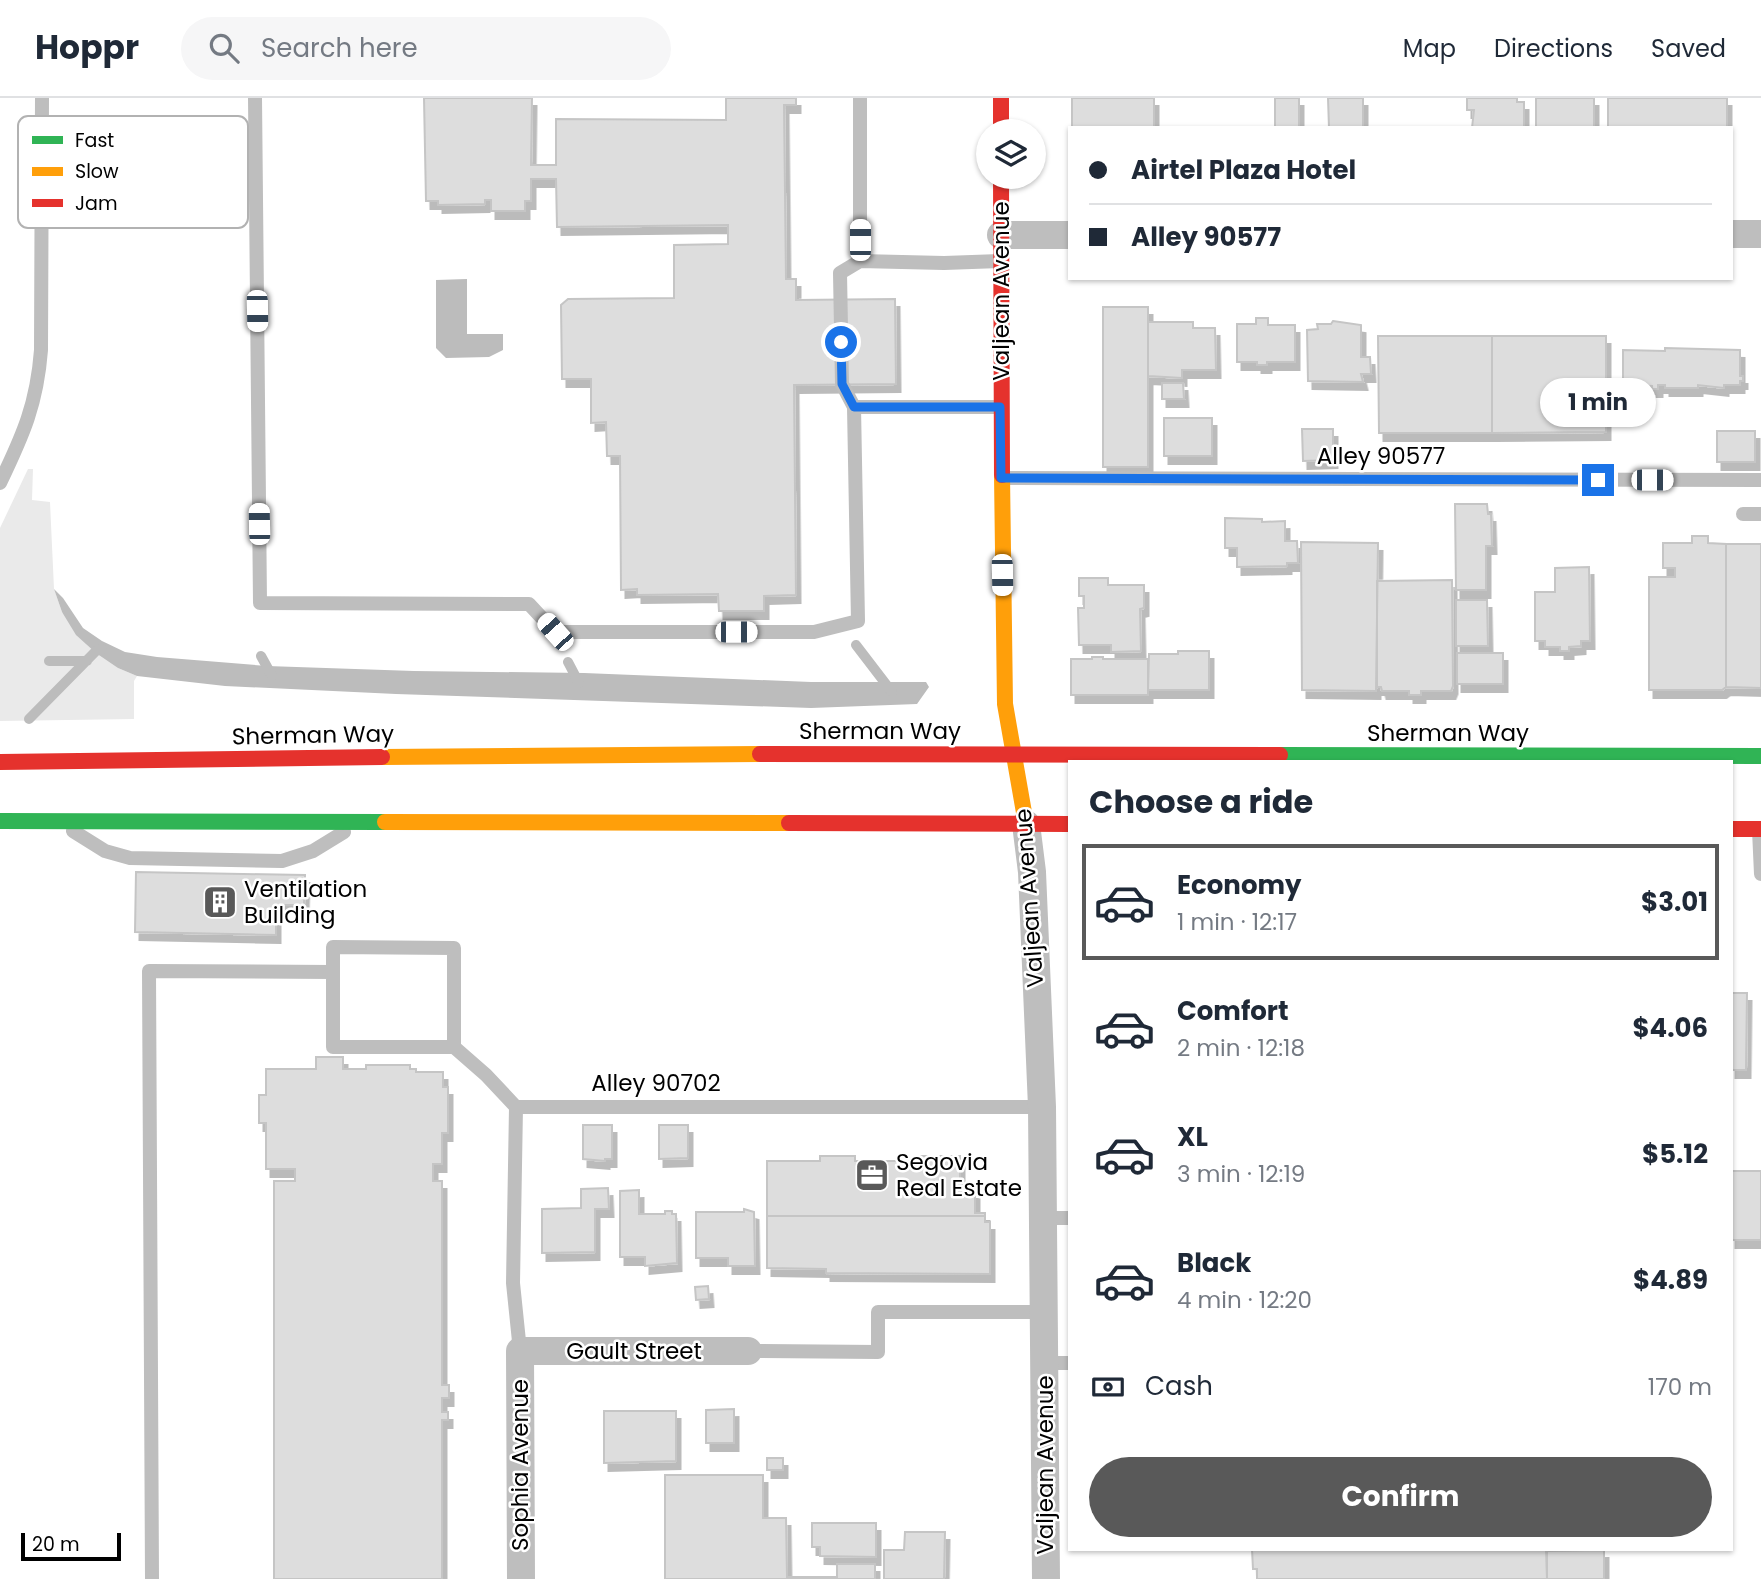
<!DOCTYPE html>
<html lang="en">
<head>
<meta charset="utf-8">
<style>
  :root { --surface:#fff; --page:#f6f6f7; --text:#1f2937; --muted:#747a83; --line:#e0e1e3; --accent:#595959 }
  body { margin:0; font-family:Poppins,sans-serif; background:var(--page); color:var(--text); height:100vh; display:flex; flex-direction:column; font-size:26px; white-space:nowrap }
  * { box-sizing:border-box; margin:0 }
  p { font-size:23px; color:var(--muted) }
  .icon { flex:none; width:38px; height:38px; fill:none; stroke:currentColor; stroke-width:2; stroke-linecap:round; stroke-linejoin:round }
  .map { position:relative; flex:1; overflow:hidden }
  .panel { position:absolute; left:1068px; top:662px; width:665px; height:791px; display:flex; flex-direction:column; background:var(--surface); border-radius:0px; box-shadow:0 2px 5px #0004 }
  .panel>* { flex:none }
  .banner { position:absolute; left:1068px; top:28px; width:665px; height:154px; border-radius:0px; box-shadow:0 2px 5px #0004; display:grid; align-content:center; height:154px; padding:0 21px; background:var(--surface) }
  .controls { position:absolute; left:976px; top:21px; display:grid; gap:14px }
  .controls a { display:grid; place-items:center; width:70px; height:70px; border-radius:50%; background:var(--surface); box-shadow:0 2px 5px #0004; font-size:35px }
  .scale { position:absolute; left:21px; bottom:18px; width:100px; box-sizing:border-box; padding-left:7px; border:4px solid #000; border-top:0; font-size:19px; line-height:24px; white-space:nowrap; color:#000; -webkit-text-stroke:5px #fff; paint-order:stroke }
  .end { position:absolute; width:32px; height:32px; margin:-16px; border:9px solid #1a73e8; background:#fff; box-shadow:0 0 0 4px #fff }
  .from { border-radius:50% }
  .bubble { position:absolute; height:49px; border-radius:24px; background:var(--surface); box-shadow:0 2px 5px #0004; font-size:23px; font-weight:700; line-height:49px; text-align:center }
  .car { position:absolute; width:21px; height:42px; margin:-21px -10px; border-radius:9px; box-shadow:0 0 5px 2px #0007; background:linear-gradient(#fff 24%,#345 0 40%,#fff 0 76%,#345 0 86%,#fff 0) }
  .banner b { display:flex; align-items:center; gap:24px; height:66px; font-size:26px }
  .banner b+b { border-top:2px solid var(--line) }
  .banner i { width:18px; height:18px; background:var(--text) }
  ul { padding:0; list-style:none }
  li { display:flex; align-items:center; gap:21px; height:116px; margin:0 14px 10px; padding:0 7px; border:4px solid transparent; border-radius:0px }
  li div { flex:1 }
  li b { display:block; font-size:26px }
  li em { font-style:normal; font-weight:700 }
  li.current { border-color:var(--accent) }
  li>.icon { width:63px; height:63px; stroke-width:1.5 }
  h2 { padding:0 21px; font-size:32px; line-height:84px }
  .pay { display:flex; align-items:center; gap:18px; height:77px; padding:0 21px; font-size:26px }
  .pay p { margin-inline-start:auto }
  .cta { display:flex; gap:14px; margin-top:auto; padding:14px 21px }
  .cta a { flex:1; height:80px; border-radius:42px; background:var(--accent); color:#fff; font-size:28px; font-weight:700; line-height:80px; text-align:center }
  header { display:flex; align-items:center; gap:42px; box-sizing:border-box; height:98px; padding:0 35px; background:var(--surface); border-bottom:2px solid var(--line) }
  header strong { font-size:33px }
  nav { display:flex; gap:38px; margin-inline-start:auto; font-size:24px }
  .search { width:490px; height:63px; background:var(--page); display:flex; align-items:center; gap:18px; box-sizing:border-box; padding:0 24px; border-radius:38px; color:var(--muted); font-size:26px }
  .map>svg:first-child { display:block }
  .green { fill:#eaeaea }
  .water { fill:#bcbcbc }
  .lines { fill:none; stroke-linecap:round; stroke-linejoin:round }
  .stream { stroke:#bcbcbc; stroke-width:10 }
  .building { fill:#ddd; stroke:#c5c5c5; stroke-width:2; filter:url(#shadow) }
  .lane { stroke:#bebebe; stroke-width:14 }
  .street { stroke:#bebebe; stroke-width:28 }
  .fast { stroke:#30b455; stroke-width:16 }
  .slow { stroke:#ff9f0a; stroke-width:16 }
  .jam { stroke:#e5322d; stroke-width:16 }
  .route { stroke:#1a73e8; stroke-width:9 }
  .labels { text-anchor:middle; stroke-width:5; stroke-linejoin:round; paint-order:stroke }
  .street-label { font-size:23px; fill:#000; stroke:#fff }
  .poi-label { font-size:23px; fill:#000; stroke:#fff; text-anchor:start }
  .key { fill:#fff; stroke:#b2b2b2; stroke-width:2 }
  .key-label { font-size:19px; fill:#000 }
</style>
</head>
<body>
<header>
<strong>Hoppr</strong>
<div class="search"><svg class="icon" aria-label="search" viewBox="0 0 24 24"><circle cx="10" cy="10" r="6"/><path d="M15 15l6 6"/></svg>Search here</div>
<nav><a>Map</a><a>Directions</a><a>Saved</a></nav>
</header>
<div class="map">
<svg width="1761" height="1481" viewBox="0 0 1761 1481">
  <defs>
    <filter id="shadow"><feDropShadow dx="4.5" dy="8" stdDeviation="0" flood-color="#0004"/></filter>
  </defs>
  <rect width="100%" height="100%" fill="#fff"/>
  <path class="green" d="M 28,371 L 33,371 L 32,402 L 50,404 L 54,491 L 62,514 L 118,570 L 137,578 L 134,583 L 134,621 L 0,623 L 0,430 Z"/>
  <path class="water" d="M 467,181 L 467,236 L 503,236 L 503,252 L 489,259 L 446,260 L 436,250 L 436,182 Z
    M 54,491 L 63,500 L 83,530 L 102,543 L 125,554 L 157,559 L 267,568 L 414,573 L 584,575 L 811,584 L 926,584 L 929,589 L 917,606 L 811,610 L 396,596 L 225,588 L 137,578 L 118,570 L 96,555 L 76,537 L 62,514 Z"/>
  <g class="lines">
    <path class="stream" d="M 856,547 L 892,594
      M 261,558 L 272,578
      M 49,563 L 87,563
      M 568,564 L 579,585
      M 29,621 L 96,553 L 102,551"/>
  </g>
  <path class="building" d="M 424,0 L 532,0 L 531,67 L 556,67 L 556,21 L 726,22 L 726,0 L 796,0 L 796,7 L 784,7 L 786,181 L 796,181 L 796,202 L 895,201 L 896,286 L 794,287 L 796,497 L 764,498 L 764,513 L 719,513 L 718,496 L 637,497 L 637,491 L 621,492 L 620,358 L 607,358 L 606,324 L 591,325 L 591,281 L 562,281 L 561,207 L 568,201 L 674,200 L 674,147 L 728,146 L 728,127 L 557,129 L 556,81 L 531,81 L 531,103 L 525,103 L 525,113 L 491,113 L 491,102 L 485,102 L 485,106 L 438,107 L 438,103 L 426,103 Z
    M 1072,0 L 1154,0 L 1154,30 L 1072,30 Z
    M 1275,0 L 1299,0 L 1299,30 L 1275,30 Z
    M 1328,0 L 1363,0 L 1363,30 L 1329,30 Z
    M 1467,0 L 1517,0 L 1517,4 L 1524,4 L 1524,30 L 1472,30 L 1474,12 L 1467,12 Z
    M 1536,0 L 1594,0 L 1594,30 L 1536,30 Z
    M 1608,0 L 1727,0 L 1727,30 L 1608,30 Z
    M 1103,209 L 1148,209 L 1148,369 L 1103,369 Z
    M 1256,220 L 1268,220 L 1268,227 L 1295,227 L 1295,264 L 1267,264 L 1267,267 L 1257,267 L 1257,264 L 1237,264 L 1237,226 L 1256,226 Z
    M 1333,223 L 1361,227 L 1361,259 L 1370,259 L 1371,276 L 1361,276 L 1363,284 L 1308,283 L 1307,232 L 1318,231 L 1317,226 L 1331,226 Z
    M 1148,224 L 1193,224 L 1193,230 L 1215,230 L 1216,272 L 1182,272 L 1182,280 L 1148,278 Z
    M 1378,238 L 1492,238 L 1492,335 L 1379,335 Z
    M 1492,238 L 1606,238 L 1606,334 L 1492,335 Z
    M 1665,250 L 1740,252 L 1740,278 L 1743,278 L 1743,283 L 1740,283 L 1740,287 L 1724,287 L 1724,290 L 1698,287 L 1698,290 L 1665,290 L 1665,287 L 1658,287 L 1658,291 L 1652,291 L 1652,288 L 1623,287 L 1623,252 L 1665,253 Z
    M 1162,285 L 1183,285 L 1184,301 L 1162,301 Z
    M 1164,320 L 1212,320 L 1212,358 L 1164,358 Z
    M 1302,331 L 1333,331 L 1333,362 L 1303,363 Z
    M 1717,333 L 1755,333 L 1755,364 L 1717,364 Z
    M 1455,406 L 1487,406 L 1488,416 L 1491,416 L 1492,448 L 1486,448 L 1486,492 L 1456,492 Z
    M 1225,420 L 1262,421 L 1262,424 L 1285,423 L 1285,443 L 1297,443 L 1298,465 L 1287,465 L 1287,468 L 1237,469 L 1237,450 L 1225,450 Z
    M 1692,438 L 1708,438 L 1708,445 L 1726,446 L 1726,589 L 1722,592 L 1649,592 L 1649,479 L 1675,479 L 1675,470 L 1663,470 L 1663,445 L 1692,445 Z
    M 1301,444 L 1378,445 L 1376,593 L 1302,592 Z
    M 1726,446 L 1761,446 L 1761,590 L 1726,589 Z
    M 1589,469 L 1590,543 L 1581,543 L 1581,548 L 1569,549 L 1569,553 L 1560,553 L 1560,549 L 1545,549 L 1545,543 L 1535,543 L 1535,494 L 1555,494 L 1555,470 Z
    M 1079,480 L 1108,480 L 1108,487 L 1144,487 L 1144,510 L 1140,511 L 1141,553 L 1111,554 L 1111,547 L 1079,547 L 1078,510 L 1084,510 L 1084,498 L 1079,498 Z
    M 1452,482 L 1453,588 L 1451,593 L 1421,593 L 1421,597 L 1409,597 L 1409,593 L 1382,593 L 1381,589 L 1377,589 L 1377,483 Z
    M 1456,502 L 1487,502 L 1488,548 L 1456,548 Z
    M 1178,553 L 1209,553 L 1209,592 L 1148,592 L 1149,556 L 1178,556 Z
    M 1457,555 L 1503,555 L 1503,586 L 1457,586 Z
    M 1092,559 L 1103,559 L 1103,561 L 1148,561 L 1148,597 L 1071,597 L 1071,561 L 1092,561 Z
    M 136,774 L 305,777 L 304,807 L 276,807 L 276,837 L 135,834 Z
    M 1731,895 L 1747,895 L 1746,972 L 1731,972 Z
    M 316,959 L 343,959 L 343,971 L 366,971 L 366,967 L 410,967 L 410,971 L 416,971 L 416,974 L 443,974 L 443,989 L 448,989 L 448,1035 L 442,1035 L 442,1066 L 433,1066 L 433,1083 L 442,1083 L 442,1287 L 449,1287 L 449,1300 L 442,1300 L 442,1314 L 448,1314 L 448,1322 L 442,1322 L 442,1481 L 274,1481 L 274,1083 L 295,1083 L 295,1071 L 266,1071 L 266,1025 L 259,1025 L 259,997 L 266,997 L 266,971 L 316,971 Z
    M 583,1027 L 612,1027 L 612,1061 L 605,1061 L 605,1063 L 583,1061 Z
    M 659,1027 L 688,1027 L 688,1060 L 659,1061 Z
    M 820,1058 L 855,1058 L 855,1063 L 921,1063 L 921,1058 L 960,1058 L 960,1085 L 953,1085 L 953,1093 L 975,1093 L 975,1115 L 985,1115 L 985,1118 L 767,1118 L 767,1063 L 820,1063 Z
    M 1731,1073 L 1761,1073 L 1761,1142 L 1731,1142 Z
    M 608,1090 L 609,1111 L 595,1111 L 595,1154 L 542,1155 L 542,1111 L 581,1110 L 581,1091 Z
    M 639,1092 L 639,1116 L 665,1116 L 665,1113 L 672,1113 L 672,1116 L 676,1116 L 677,1165 L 645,1168 L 645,1159 L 620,1159 L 620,1093 Z
    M 744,1111 L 754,1114 L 755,1168 L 728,1168 L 728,1160 L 696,1160 L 696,1114 L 744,1114 Z
    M 767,1118 L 985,1118 L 985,1124 L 990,1124 L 990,1176 L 826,1175 L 826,1171 L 767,1170 Z
    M 708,1188 L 709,1201 L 696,1202 L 695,1189 Z
    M 734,1311 L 734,1345 L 706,1345 L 706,1312 Z
    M 604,1313 L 676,1313 L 676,1363 L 604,1365 Z
    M 767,1360 L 783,1360 L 783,1372 L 767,1372 Z
    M 665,1377 L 763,1377 L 763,1420 L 786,1420 L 787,1479 L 837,1479 L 837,1466 L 875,1466 L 875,1481 L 665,1481 Z
    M 812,1425 L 876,1425 L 876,1459 L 820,1458 L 820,1449 L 812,1449 Z
    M 905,1434 L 945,1434 L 944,1481 L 884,1481 L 884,1452 L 904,1452 Z
    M 1252,1451 L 1546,1451 L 1547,1481 L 1257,1481 L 1257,1471 L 1253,1471 Z
    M 1604,1452 L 1604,1481 L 1547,1481 L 1547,1453 Z"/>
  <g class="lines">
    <path class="lane" d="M 255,0 L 260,505 L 529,506 L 555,534 L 814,534 L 858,523 L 854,309 L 999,309
      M 860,0 L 860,163 L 944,165 L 1000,163
      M 854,309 L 842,286 L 840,175 L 860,163
      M 1002,380 L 1761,382
      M 0,385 C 23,337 37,306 41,252 L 42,0
      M 1743,416 L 1761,416
      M 1759,732 L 1761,776
      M 73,733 L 105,753 L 130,760 L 282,763 L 313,753 L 344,734
      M 454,949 L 454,850 L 333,849 L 333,949 L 454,949 L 486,977 L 516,1009
      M 1044,1120 L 1069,1120
      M 520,1253 L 513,1185 L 516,1009 L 1042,1009
      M 748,1253 L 878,1254 L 878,1214 L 1044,1214
      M 1044,1265 L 1069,1265
      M 152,1481 L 149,873 L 333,874"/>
    <path class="street" d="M 1731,136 L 1761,136
      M 1001,137 L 1069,137
      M 1026,726 L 1032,774 L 1042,1009 L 1046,1481
      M 521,1481 L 520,1253 L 748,1253"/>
    <path class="fast" d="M 1280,657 L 1761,658
      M 0,723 L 385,724"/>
    <path class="slow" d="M 1002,377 L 1005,606 L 1026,726
      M 382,659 L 760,656
      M 385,724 L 789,725"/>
    <path class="jam" d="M 1001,0 L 1001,33
      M 1001,79 L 1002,377
      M 760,656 L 1280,657
      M 0,664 L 382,659
      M 789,725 L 1069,726
      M 1731,731 L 1761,731"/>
  </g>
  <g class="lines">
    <path class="route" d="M 841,244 L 842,286 L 854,309 L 1000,309 L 1001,380 L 1598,382"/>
  </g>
  <defs>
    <g id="building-square" transform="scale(1.75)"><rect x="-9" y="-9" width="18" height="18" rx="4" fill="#595959" stroke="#fff"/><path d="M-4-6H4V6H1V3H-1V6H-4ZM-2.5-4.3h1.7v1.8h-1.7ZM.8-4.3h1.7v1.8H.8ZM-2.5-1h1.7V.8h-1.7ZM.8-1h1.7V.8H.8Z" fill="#fff"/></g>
    <g id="office-square" transform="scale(1.75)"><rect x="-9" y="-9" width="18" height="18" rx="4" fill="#595959" stroke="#fff"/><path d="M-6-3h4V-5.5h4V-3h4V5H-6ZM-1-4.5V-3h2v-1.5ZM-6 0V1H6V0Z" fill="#fff"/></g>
  </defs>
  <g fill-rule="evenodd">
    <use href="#building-square" x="220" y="804"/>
    <use href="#office-square" x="872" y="1077"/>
  </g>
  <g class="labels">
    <g class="street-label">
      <text transform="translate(1001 193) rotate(-90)" y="8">Valjean Avenue</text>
      <text x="1381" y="366">Alley 90577</text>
      <text x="880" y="641">Sherman Way</text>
      <text x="1448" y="643">Sherman Way</text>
      <text transform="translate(313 637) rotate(-1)" y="8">Sherman Way</text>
      <text transform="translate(1029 800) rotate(-94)" y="8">Valjean Avenue</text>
      <text x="656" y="993">Alley 90702</text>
      <text x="634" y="1261">Gault Street</text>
      <text transform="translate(520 1367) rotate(-90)" y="8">Sophia Avenue</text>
      <text transform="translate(1045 1367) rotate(-90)" y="8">Valjean Avenue</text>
    </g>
    <g class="poi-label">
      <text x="244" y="799">Ventilation<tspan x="244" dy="26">Building</tspan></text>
      <text x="896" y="1072">Segovia<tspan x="896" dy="26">Real Estate</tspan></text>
    </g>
  </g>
  <rect x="18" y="18" width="230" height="112" rx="10" class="key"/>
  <rect x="32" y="38" width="31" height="8" fill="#30b455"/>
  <rect x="32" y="69" width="31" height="9" fill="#ff9f0a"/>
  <rect x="32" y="101" width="31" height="8" fill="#e5322d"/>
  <g class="key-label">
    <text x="75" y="49">Fast</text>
    <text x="75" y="80">Slow</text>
    <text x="75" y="112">Jam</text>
  </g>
</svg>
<div class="controls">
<a><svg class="icon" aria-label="layers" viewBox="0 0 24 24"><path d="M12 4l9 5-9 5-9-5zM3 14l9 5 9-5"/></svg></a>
</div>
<div class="scale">20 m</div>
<i class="end from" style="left:841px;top:244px"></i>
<i class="end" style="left:1598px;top:382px"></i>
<div class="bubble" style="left:1540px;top:280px;width:116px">1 min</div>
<i class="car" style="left:860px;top:142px;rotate:0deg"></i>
<i class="car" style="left:257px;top:213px;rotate:179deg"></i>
<i class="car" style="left:1652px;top:382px;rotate:90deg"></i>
<i class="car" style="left:259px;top:426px;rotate:359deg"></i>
<i class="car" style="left:1002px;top:477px;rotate:179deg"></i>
<i class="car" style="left:555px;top:534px;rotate:318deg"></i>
<i class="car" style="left:736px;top:534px;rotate:90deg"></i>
<div class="banner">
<b><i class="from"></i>Airtel Plaza Hotel</b>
<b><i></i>Alley 90577</b>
</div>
<section class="panel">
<h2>Choose a ride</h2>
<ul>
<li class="current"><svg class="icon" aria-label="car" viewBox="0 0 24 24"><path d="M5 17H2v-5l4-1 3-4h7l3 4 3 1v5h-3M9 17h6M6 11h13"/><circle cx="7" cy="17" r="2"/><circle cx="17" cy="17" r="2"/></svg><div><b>Economy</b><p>1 min · 12:17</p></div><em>$3.01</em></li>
<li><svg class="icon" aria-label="car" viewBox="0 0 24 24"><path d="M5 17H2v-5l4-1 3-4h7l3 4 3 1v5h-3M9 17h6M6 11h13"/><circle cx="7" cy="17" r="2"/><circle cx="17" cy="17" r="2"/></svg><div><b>Comfort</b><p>2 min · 12:18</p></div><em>$4.06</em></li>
<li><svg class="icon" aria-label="car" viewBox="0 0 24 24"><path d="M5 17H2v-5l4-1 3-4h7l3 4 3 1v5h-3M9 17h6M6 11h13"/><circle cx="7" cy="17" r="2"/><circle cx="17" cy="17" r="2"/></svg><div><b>XL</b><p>3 min · 12:19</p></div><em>$5.12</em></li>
<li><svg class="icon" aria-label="car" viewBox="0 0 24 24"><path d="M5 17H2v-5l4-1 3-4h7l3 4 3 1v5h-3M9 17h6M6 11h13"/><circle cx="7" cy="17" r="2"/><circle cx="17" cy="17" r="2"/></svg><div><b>Black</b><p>4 min · 12:20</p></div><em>$4.89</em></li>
</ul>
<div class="pay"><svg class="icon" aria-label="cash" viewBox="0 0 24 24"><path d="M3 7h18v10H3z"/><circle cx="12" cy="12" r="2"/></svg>Cash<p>170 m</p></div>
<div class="cta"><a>Confirm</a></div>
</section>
</div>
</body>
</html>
